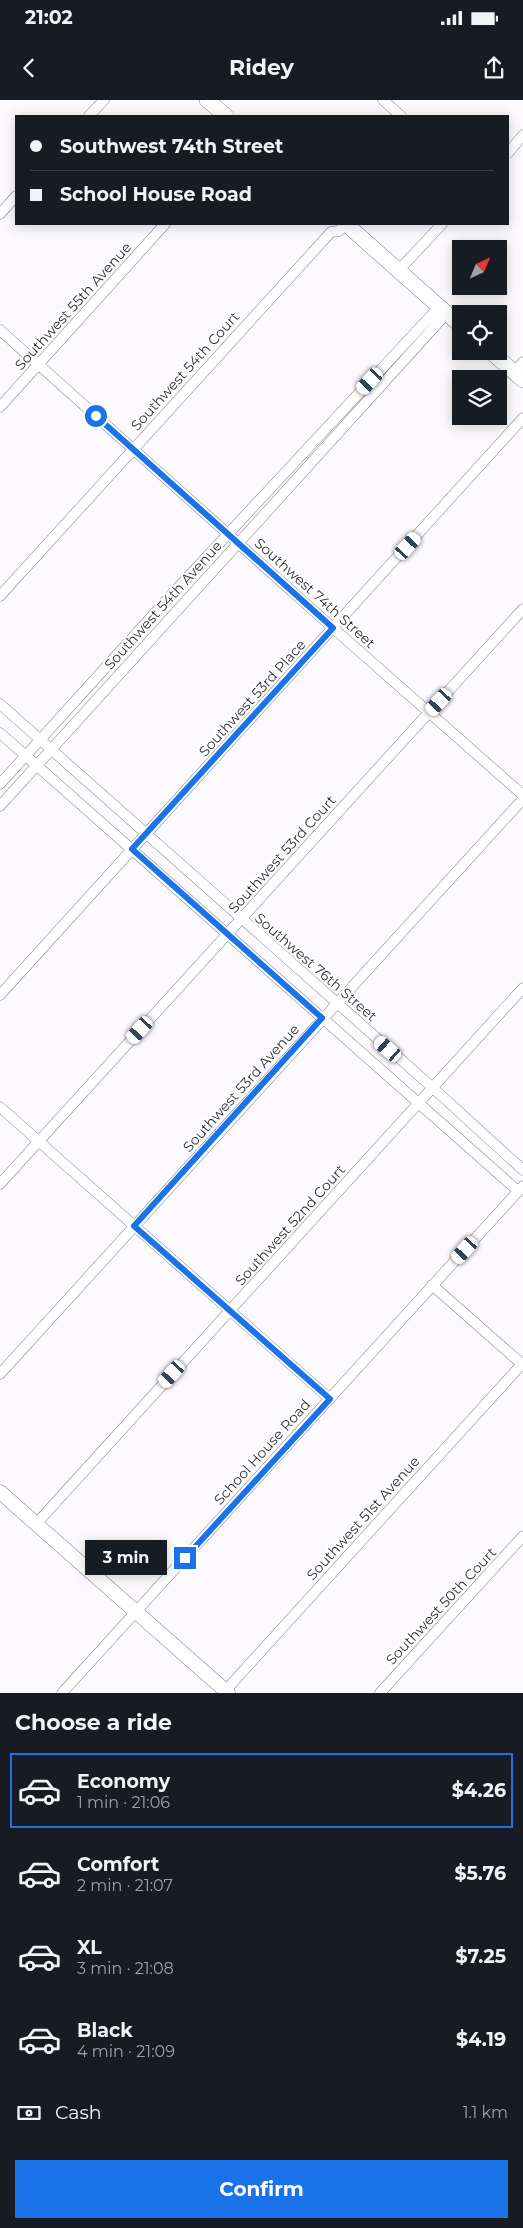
<!DOCTYPE html>
<html lang="en">
<head>
<meta charset="utf-8">
<style>
  :root { --surface:#171b24; --page:#242831; --text:#f1f3f6; --muted:#9ea1a6; --line:#363941; --accent:#1a73e8 }
  body { margin:0; font-family:Montserrat,sans-serif; background:var(--page); color:var(--text); height:100vh; display:flex; flex-direction:column; font-size:19px; white-space:nowrap }
  * { box-sizing:border-box; margin:0 }
  p { font-size:16px; color:var(--muted) }
  .icon { flex:none; width:28px; height:28px; fill:none; stroke:currentColor; stroke-width:2; stroke-linecap:round; stroke-linejoin:round }
  .map { position:relative; height:1593px; overflow:hidden }
  .sheet { display:flex; flex-direction:column; background:var(--surface); flex:1 }
  .sheet>* { flex:none }
  .banner { position:absolute; left:15px; top:15px; width:494px; height:110px; border-radius:0px; box-shadow:0 2px 12px #0003; display:grid; align-content:center; height:110px; padding:0 15px; background:var(--surface) }
  .needle { width:32px; rotate:44deg }
  .controls { position:absolute; left:452px; top:140px; display:grid; gap:10px }
  .controls a { display:grid; place-items:center; width:55px; height:55px; border-radius:0px; background:var(--surface); box-shadow:0 2px 12px #0003; font-size:25px }
  .end { position:absolute; width:22px; height:22px; margin:-11px; border:6px solid #1a73e8; background:#fff; box-shadow:0 0 0 2px #fff }
  .from { border-radius:50% }
  .bubble { position:absolute; height:35px; border-radius:0px; background:var(--surface); box-shadow:0 2px 12px #0003; font-size:16px; font-weight:700; line-height:35px; text-align:center }
  .car { position:absolute; width:15px; height:30px; margin:-15px -8px; border-radius:6px; box-shadow:0 0 4px 1px #0007; background:linear-gradient(#fff 24%,#345 0 40%,#fff 0 76%,#345 0 86%,#fff 0) }
  .banner b { display:flex; align-items:center; gap:18px; height:48px; font-size:19px }
  .banner b+b { border-top:1px solid var(--line) }
  .banner i { width:12px; height:12px; background:var(--text) }
  ul { padding:0; list-style:none }
  li { display:flex; align-items:center; gap:15px; height:75px; margin:0 10px 8px; padding:0 5px; border:2px solid transparent; border-radius:0px }
  li div { flex:1 }
  li b { display:block; font-size:19px }
  li em { font-style:normal; font-weight:700 }
  li.on { border-color:var(--accent) }
  li>.icon { width:45px; height:45px; stroke-width:1.5 }
  h2 { padding:0 15px; font-size:22px; line-height:60px }
  .pay { display:flex; align-items:center; gap:12px; height:55px; padding:0 15px; font-size:19px }
  .pay p { margin-inline-start:auto }
  .action { display:flex; gap:10px; margin-top:auto; padding:10px 15px }
  .action a { flex:1; height:58px; border-radius:0px; background:var(--accent); color:#fff; font-size:20px; font-weight:700; line-height:58px; text-align:center }
  .status { display:flex; justify-content:space-between; align-items:center; height:35px; padding:0 25px; background:var(--surface); direction:ltr }
  .status svg { height:14px; fill:currentColor }
  header { display:flex; justify-content:space-between; align-items:center; height:65px; padding:0 15px; background:var(--surface); font-size:22px; font-weight:700 }
  .map>svg:first-child { display:block }
  .lines { fill:none; stroke-linecap:round; stroke-linejoin:round }
  .minor-casing { stroke:#838087; stroke-width:11 }
  .tertiary-casing { stroke:#838087; stroke-width:15 }
  .secondary-casing { stroke:#838087; stroke-width:16 }
  .minor { stroke:#fff; stroke-width:10 }
  .tertiary { stroke:#fff; stroke-width:14 }
  .secondary { stroke:#fff; stroke-width:15 }
  .route { stroke:#1a73e8; stroke-width:6 }
  .labels { text-anchor:middle; stroke-width:4; stroke-linejoin:round; paint-order:stroke }
  .street-label { font-size:14px; fill:#323134; stroke:#fff }
</style>
</head>
<body>
<div class="status"><b>21:02</b><svg viewBox="0 0 49 12"><path d="M0 12V9h3v3zM5 12V6h3v6zM10 12V3h3v9zM15 12V0h3v12zM26 1h20v11H26zM47 4h2v5h-2z"/></svg></div>
<header><svg class="icon" aria-label="back" viewBox="0 0 24 24"><path d="M15 5l-7 7 7 7"/></svg>Ridey<svg class="icon" aria-label="share" viewBox="0 0 24 24"><path d="M12 15V3M7 8l5-5 5 5M5 13v7h14v-7"/></svg></header>
<div class="map">
<svg width="523" height="1593" viewBox="0 0 523 1593">
  <rect width="100%" height="100%" fill="#fcfaff"/>
  <g class="lines">
    <g class="minor-casing">
      <path id="minor" d="M 383,0 L 401,16
        M 89,16 L 104,0
        M 508,53 L 523,35
        M 0,114 L 16,96
        M 399,170 L 442,124
        M 0,230 L 333,528 L 523,695
        M 514,272 L 523,262
        M 0,307 L 165,124
        M 0,496 L 331,132 L 339,131 L 345,124
        M 0,604 L 433,988 L 523,1070
        M 0,633 L 518,1091
        M 0,684 L 174,492 L 440,206
        M 0,706 L 447,213
        M 0,895 L 523,318
        M 0,1007 L 330,1299
        M 0,1084 L 523,509
        M 432,1185 L 523,1265
        M 0,1274 L 523,699
        M 36,1424 L 523,888
        M 225,1591 L 522,1264
        M 62,1593 L 523,1086
        M 380,1593 L 523,1436"/>
    </g>
    <g class="tertiary-casing">
      <path id="tertiary" d="M 0,1392 L 228,1593"/>
    </g>
    <g class="secondary-casing">
      <path id="secondary" d="M 207,0 L 226,16
        M 346,124 L 461,226
        M 490,251 L 523,280"/>
    </g>
    <use href="#minor" class="minor"/>
    <use href="#tertiary" class="tertiary"/>
    <use href="#secondary" class="secondary"/>
  </g>
  <g class="lines">
    <path class="route" d="M 96,316 L 333,528 L 132,749 L 322,918 L 134,1126 L 330,1299 L 185,1458"/>
  </g>
  <g class="labels">
    <g class="street-label">
      <text transform="translate(73 206) rotate(-48)" y="5">Southwest 55th Avenue</text>
      <text transform="translate(185 271) rotate(-48)" y="5">Southwest 54th Court</text>
      <text transform="translate(315 493) rotate(42)" y="5">Southwest 74th Street</text>
      <text transform="translate(163 505) rotate(-48)" y="5">Southwest 54th Avenue</text>
      <text transform="translate(252 598) rotate(-48)" y="5">Southwest 53rd Place</text>
      <text transform="translate(282 754) rotate(-48)" y="5">Southwest 53rd Court</text>
      <text transform="translate(316 867) rotate(41)" y="5">Southwest 76th Street</text>
      <text transform="translate(241 988) rotate(-48)" y="5">Southwest 53rd Avenue</text>
      <text transform="translate(290 1125) rotate(-48)" y="5">Southwest 52nd Court</text>
      <text transform="translate(262 1352) rotate(-48)" y="5">School House Road</text>
      <text transform="translate(363 1418) rotate(-48)" y="5">Southwest 51st Avenue</text>
      <text transform="translate(441 1506) rotate(-47)" y="5">Southwest 50th Court</text>
    </g>
  </g>
</svg>
<div class="controls">
<a><svg class="needle" viewBox="-14 -14 28 28"><path d="M0-13l5 13h-10z" fill="#e53935"/><path d="M0 13l5-13h-10z" fill="#9ea1a6"/></svg></a>
<a><svg class="icon" aria-label="locate" viewBox="0 0 24 24"><circle cx="12" cy="12" r="6"/><path d="M12 2v4M12 18v4M2 12h4M18 12h4"/></svg></a>
<a><svg class="icon" aria-label="layers" viewBox="0 0 24 24"><path d="M12 4l9 5-9 5-9-5zM3 14l9 5 9-5"/></svg></a>
</div>
<i class="end from" style="left:96px;top:316px"></i>
<i class="end" style="left:185px;top:1458px"></i>
<div class="bubble" style="left:85px;top:1440px;width:82px">3 min</div>
<i class="car" style="left:370px;top:281px;rotate:223deg"></i>
<i class="car" style="left:408px;top:446px;rotate:42deg"></i>
<i class="car" style="left:439px;top:602px;rotate:222deg"></i>
<i class="car" style="left:140px;top:930px;rotate:222deg"></i>
<i class="car" style="left:388px;top:949px;rotate:311deg"></i>
<i class="car" style="left:465px;top:1150px;rotate:222deg"></i>
<i class="car" style="left:172px;top:1274px;rotate:222deg"></i>
<div class="banner">
<b><i class="from"></i>Southwest 74th Street</b>
<b><i></i>School House Road</b>
</div>
</div>
<section class="sheet">
<h2>Choose a ride</h2>
<ul>
<li class="on"><svg class="icon" aria-label="car" viewBox="0 0 24 24"><path d="M5 17H2v-5l4-1 3-4h7l3 4 3 1v5h-3M9 17h6M6 11h13"/><circle cx="7" cy="17" r="2"/><circle cx="17" cy="17" r="2"/></svg><div><b>Economy</b><p>1 min · 21:06</p></div><em>$4.26</em></li>
<li><svg class="icon" aria-label="car" viewBox="0 0 24 24"><path d="M5 17H2v-5l4-1 3-4h7l3 4 3 1v5h-3M9 17h6M6 11h13"/><circle cx="7" cy="17" r="2"/><circle cx="17" cy="17" r="2"/></svg><div><b>Comfort</b><p>2 min · 21:07</p></div><em>$5.76</em></li>
<li><svg class="icon" aria-label="car" viewBox="0 0 24 24"><path d="M5 17H2v-5l4-1 3-4h7l3 4 3 1v5h-3M9 17h6M6 11h13"/><circle cx="7" cy="17" r="2"/><circle cx="17" cy="17" r="2"/></svg><div><b>XL</b><p>3 min · 21:08</p></div><em>$7.25</em></li>
<li><svg class="icon" aria-label="car" viewBox="0 0 24 24"><path d="M5 17H2v-5l4-1 3-4h7l3 4 3 1v5h-3M9 17h6M6 11h13"/><circle cx="7" cy="17" r="2"/><circle cx="17" cy="17" r="2"/></svg><div><b>Black</b><p>4 min · 21:09</p></div><em>$4.19</em></li>
</ul>
<div class="pay"><svg class="icon" aria-label="cash" viewBox="0 0 24 24"><path d="M3 7h18v10H3z"/><circle cx="12" cy="12" r="2"/></svg>Cash<p>1.1 km</p></div>
<div class="action"><a>Confirm</a></div>
</section>
</body>
</html>
